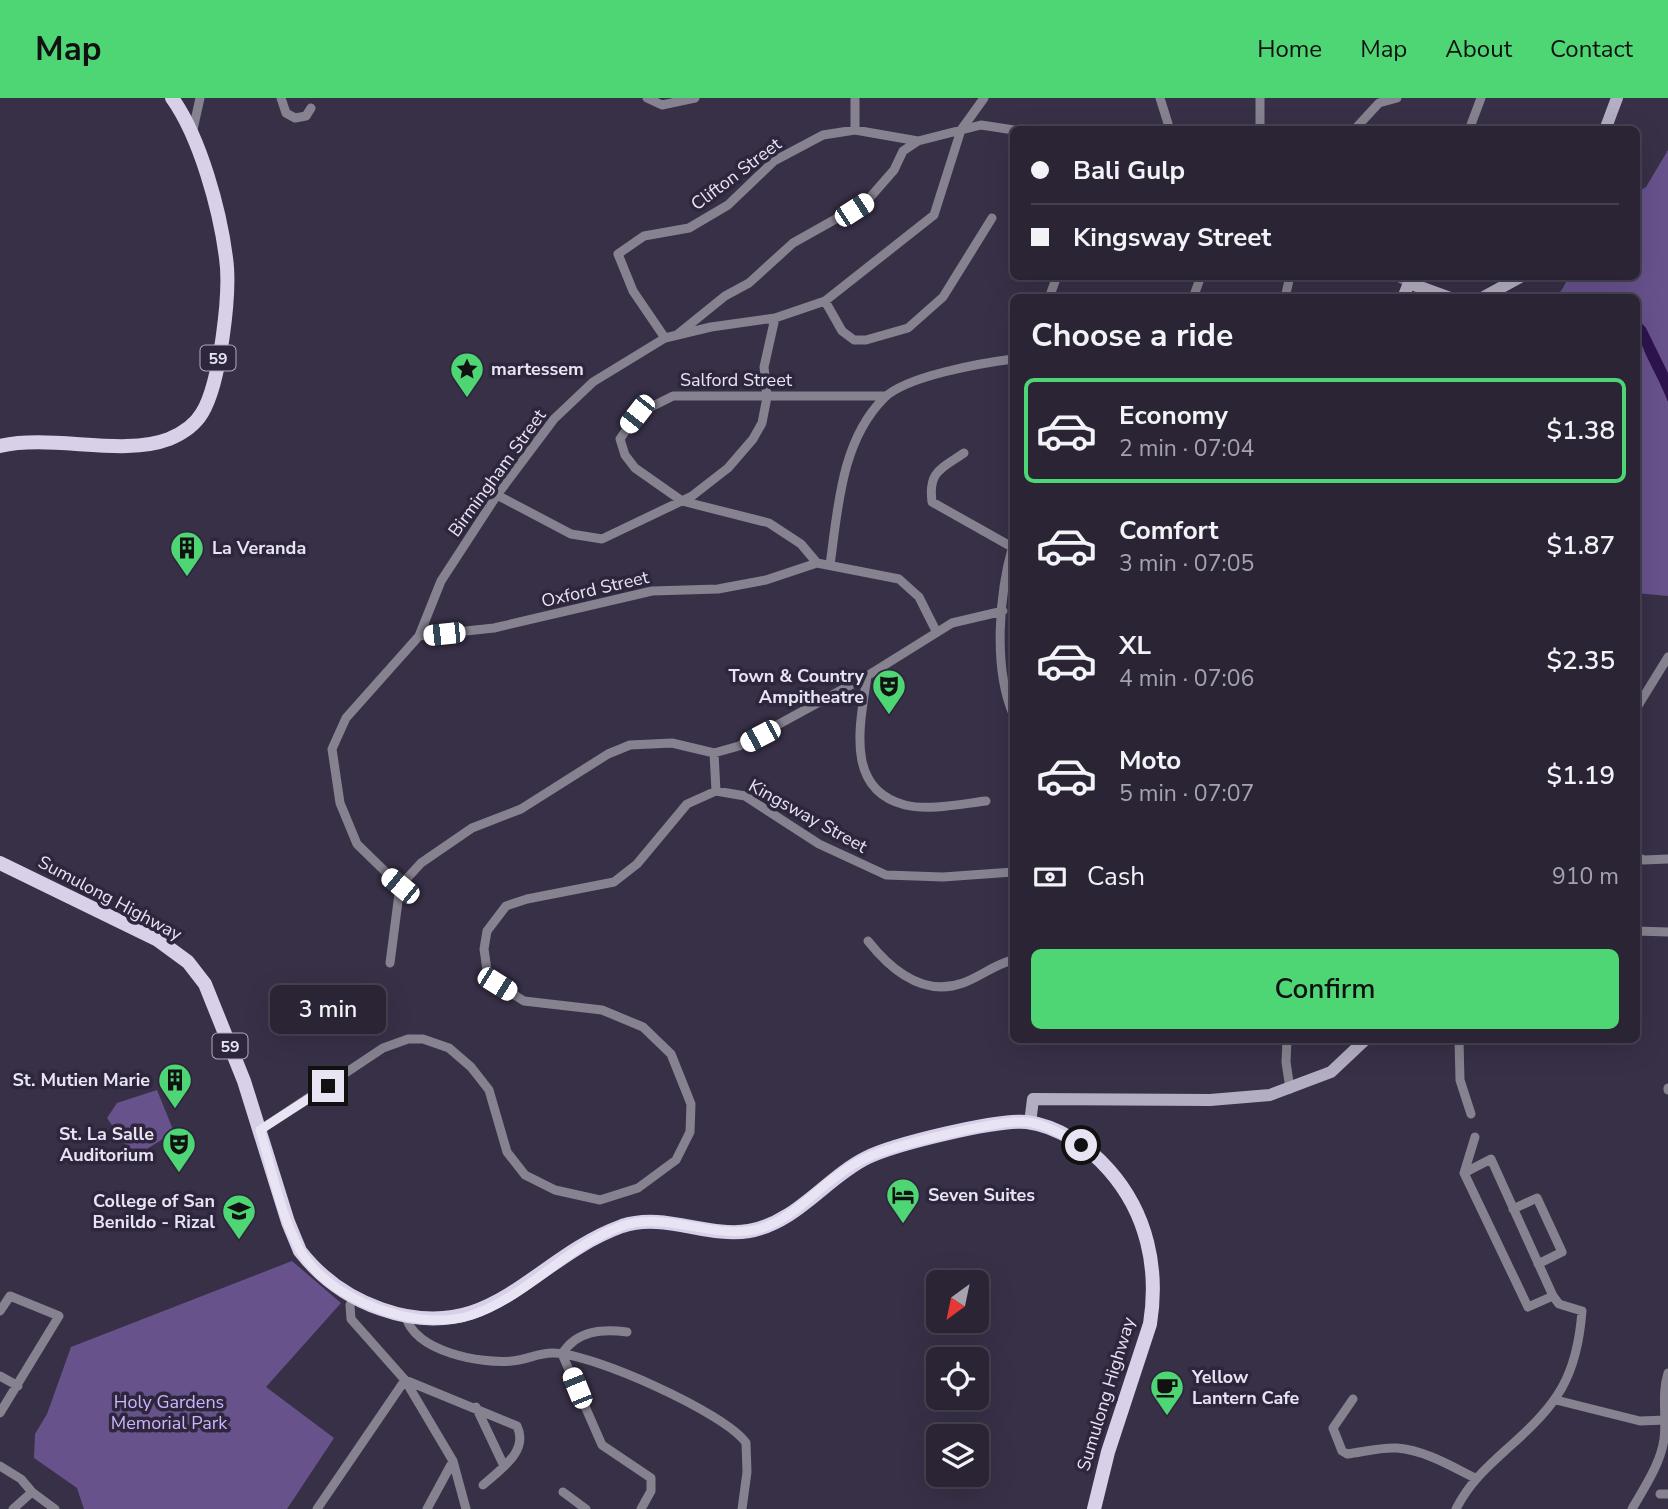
<!DOCTYPE html>
<html lang="en">
<head>
<meta charset="utf-8">
<style>
  :root { --surface:#2a2435; --page:#363041; --text:#f1f3f6; --muted:#a5a4ad; --line:#464150; --accent:#4ed675 }
  body { margin:0; font-family:"Nunito Sans",sans-serif; background:var(--page); color:var(--text); height:100vh; display:flex; flex-direction:column; font-size:26px; white-space:nowrap }
  * { box-sizing:border-box; margin:0 }
  p { font-size:23px; color:var(--muted) }
  .icon { flex:none; width:38px; height:38px; fill:none; stroke:currentColor; stroke-width:2; stroke-linecap:round; stroke-linejoin:round }
  .map { position:relative; flex:1; overflow:hidden }
  .drawer { position:absolute; left:1010px; top:196px; width:630px; height:749px; display:flex; flex-direction:column; background:var(--surface); border-radius:10px; box-shadow:0 7px 28px #0002,0 0 0 2px var(--line) }
  .drawer>* { flex:none }
  .hud { position:absolute; left:1010px; top:28px; width:630px; height:154px; border-radius:10px; box-shadow:0 7px 28px #0002,0 0 0 2px var(--line); display:grid; align-content:center; height:154px; padding:0 21px; background:var(--surface) }
  .needle { width:46px; rotate:213deg }
  .buttons { position:absolute; left:926px; top:1172px; display:grid; gap:14px }
  .buttons a { display:grid; place-items:center; width:63px; height:63px; border-radius:10px; background:var(--surface); box-shadow:0 7px 28px #0002,0 0 0 2px var(--line); font-size:35px }
  .end { position:absolute; width:32px; height:32px; margin:-16px; border:9px solid #e8e4f3; background:#111; box-shadow:0 0 0 4px #111 }
  .from { border-radius:50% }
  .bubble { position:absolute; height:49px; border-radius:10px; background:var(--surface); box-shadow:0 7px 28px #0002,0 0 0 2px var(--line); font-size:23px; font-weight:600; line-height:49px; text-align:center }
  .car { position:absolute; width:21px; height:42px; margin:-21px -10px; border-radius:9px; box-shadow:0 0 5px 2px #0007; background:linear-gradient(#fff 24%,#345 0 40%,#fff 0 76%,#345 0 86%,#fff 0) }
  .hud b { display:flex; align-items:center; gap:24px; height:66px; font-size:26px }
  .hud b+b { border-top:2px solid var(--line) }
  .hud i { width:18px; height:18px; background:var(--text) }
  ul { padding:0; list-style:none }
  li { display:flex; align-items:center; gap:21px; height:105px; margin:0 14px 10px; padding:0 7px; border:4px solid transparent; border-radius:10px }
  li div { flex:1 }
  li b { display:block; font-size:26px }
  li em { font-style:normal; font-weight:600 }
  li.selected { border-color:var(--accent) }
  li>.icon { width:63px; height:63px; stroke-width:1.5 }
  h2 { padding:0 21px; font-size:32px; line-height:84px }
  .pay { display:flex; align-items:center; gap:18px; height:77px; padding:0 21px; font-size:26px }
  .pay p { margin-inline-start:auto }
  .action { display:flex; gap:14px; margin-top:auto; padding:14px 21px }
  .action a { flex:1; height:80px; border-radius:10px; background:var(--accent); color:#111; font-size:28px; font-weight:600; line-height:80px; text-align:center }
  header { display:flex; align-items:center; gap:42px; box-sizing:border-box; height:98px; padding:0 35px; background:var(--accent); color:#111 }
  header strong { font-size:33px }
  nav { display:flex; gap:38px; margin-inline-start:auto; font-size:24px }
  .map>svg:first-child { display:block }
  .green { fill:#67528c }
  .water { fill:#2d144d }
  .lines { fill:none; stroke-linecap:round; stroke-linejoin:round }
  .street { stroke:#86828f; stroke-width:9 }
  .secondary { stroke:#b4aec2; stroke-width:12 }
  .primary { stroke:#d8d0e9; stroke-width:14 }
  .route { stroke:#e8e4f3; stroke-width:9 }
  .labels { text-anchor:middle; stroke-width:7; stroke-linejoin:round; paint-order:stroke }
  .shield { fill:#2e263d; stroke:#b0abbc; stroke-width:2 }
  .shield-label { font-size:16px; font-weight:bold; fill:#e8e4f3 }
  .street-label { font-size:18px; fill:#e8e4f3; stroke:#2e263d }
  .poi-label { font-size:18px; font-weight:bold; fill:#e8e4f3; stroke:#2e263d; text-anchor:start }
  .park-label { font-size:18px; fill:#cdb5fd; stroke:#2e263d }
</style>
</head>
<body>
<header>
<strong>Map</strong>
<nav><a>Home</a><a>Map</a><a>About</a><a>Contact</a></nav>
</header>
<div class="map">
<svg width="1668" height="1411" viewBox="0 0 1668 1411">
  <rect width="100%" height="100%" fill="#383047"/>
  <path class="green" d="M 1668,52 L 1668,498 L 1636,495 L 1636,200 L 1551,200 L 1561,193 L 1569,179 L 1636,178 L 1636,95 L 1646,89 Z
    M 157,992 L 174,1034 L 134,1059 L 107,1020 L 117,1005 Z
    M 292,1163 L 341,1205 L 266,1289 L 334,1340 L 287,1411 L 84,1411 L 77,1390 L 34,1360 L 35,1336 L 47,1316 L 71,1249 Z"/>
  <path class="water" d="M 1636,219 L 1646,230 L 1668,275 L 1668,304 C 1658,276 1636,247 1636,219 Z"/>
  <g class="lines">
    <path class="street" d="M 281,0 L 286,15 L 295,20 L 306,18 L 311,10
      M 647,0 L 662,7 L 695,0
      M 855,0 L 855,32
      M 1160,0 L 1170,32
      M 1260,32 L 1260,0
      M 1354,32 L 1379,5 L 1397,0
      M 1469,32 L 1481,0
      M 192,36 L 200,0
      M 1396,178 L 1409,185 L 1411,178
      M 1049,200 L 1057,178
      M 1193,200 L 1201,178
      M 1285,200 L 1290,178
      M 825,203 L 842,233 L 854,242 L 866,242 L 908,230 L 943,199 L 992,120
      M 678,236 L 725,198 L 749,185 L 793,145 L 866,104 L 894,72 L 903,53 L 918,43
      M 665,240 L 633,193 L 618,156 L 644,138 L 689,130 L 728,107 L 774,63 L 823,37 L 855,32 L 918,43 L 981,27 L 1014,32
      M 886,298 L 673,298 L 637,316 L 620,341 L 625,357 L 635,370 L 682,403 L 769,425 L 801,446 L 817,465 L 899,481 L 919,499 L 936,533
      M 964,355 C 941,371 928,373 932,404 L 1012,449
      M 497,397 L 571,436 L 602,441 L 692,398 L 728,370 L 753,341 L 762,325 L 767,299 L 764,269 L 775,220
      M 1013,447 C 999,496 993,569 1013,616
      M 830,467 C 838,410 841,343 884,300 C 906,278 982,265 1013,261
      M 419,538 L 494,530 L 652,493 L 718,491 L 766,482 L 817,465
      M 867,578 C 861,623 843,691 905,707 C 929,713 961,706 986,703
      M 1636,611 L 1668,559
      M 714,655 L 716,693
      M 1636,759 L 1644,762 L 1668,761
      M 400,788 L 357,746 L 340,705 L 332,651 L 346,620 L 419,538 L 441,483 L 497,397 L 554,321 L 593,284 L 665,240 L 711,229 L 775,220 L 825,203 L 934,117 L 961,32 L 984,0
      M 1636,833 L 1668,834
      M 868,843 C 891,872 924,899 963,885 C 980,879 995,866 1013,862
      M 390,865 L 400,788 L 421,765 L 472,730 L 521,711 L 608,656 L 630,647 L 672,645 L 714,655 L 739,648 L 867,578 L 952,525 L 1003,513
      M 1287,942 L 1286,964 L 1290,991
      M 1459,942 L 1460,982 L 1471,1016
      M 1668,990 L 1668,992
      M 260,1032 L 383,950 L 408,941 L 423,941 L 449,950 L 471,969 L 489,992 L 507,1054 L 525,1077 L 555,1092 L 600,1102 L 638,1090 L 676,1062 L 690,1034 L 691,1006 L 671,956 L 643,929 L 602,912 L 524,903 L 497,886 L 487,872 L 484,851 L 487,833 L 506,808 L 527,801 L 614,784 L 637,766 L 687,706 L 716,693 L 745,698 L 819,746 L 886,777 L 943,779 L 1013,774
      M 1464,1075 L 1491,1061 L 1553,1198
      M 1513,1111 L 1537,1100 L 1562,1154 L 1538,1166
      M 354,1199 L 350,1207 L 351,1221 L 405,1282 L 453,1363 L 466,1411
      M 0,1213 L 10,1198 L 59,1218 L 0,1315
      M 406,1219 C 416,1254 481,1266 512,1263 C 527,1262 540,1254 554,1255 C 591,1255 726,1315 746,1345 L 747,1374 L 742,1411
      M 562,1256 L 602,1347 L 651,1380 L 651,1393 L 641,1411
      M 562,1256 C 577,1232 602,1231 627,1234
      M 0,1278 L 18,1288
      M 1353,1301 L 1333,1330 L 1342,1353 L 1347,1356 C 1363,1354 1381,1349 1397,1350 C 1424,1352 1451,1368 1475,1380
      M 1556,1302 L 1640,1323 L 1666,1322
      M 476,1309 L 504,1368
      M 0,1368 L 21,1381 L 32,1394 L 13,1411
      M 32,1394 L 55,1411
      M 563,1394 L 586,1411
      M 1660,1396 L 1668,1396
      M 317,1411 L 405,1282 L 517,1328 C 529,1353 501,1371 483,1387
      M 427,1411 L 453,1363
      M 1456,1411 C 1469,1385 1487,1369 1508,1350 C 1558,1306 1577,1279 1582,1213 L 1559,1206 L 1553,1198 L 1528,1209 L 1464,1075 L 1475,1039
      M 1632,1411 C 1644,1390 1661,1365 1664,1341 C 1667,1319 1661,1297 1668,1275"/>
    <path class="secondary" d="M 1605,32 L 1617,0
      M 1403,200 L 1409,185 L 1450,200
      M 1482,200 L 1522,178
      M 1030,1025 L 1033,1001 L 1210,1002 L 1270,997 L 1331,974 L 1365,942"/>
    <path class="primary" d="M 0,348 C 52,336 122,359 169,341 C 181,336 195,327 202,315 C 220,286 231,194 226,160 C 220,112 200,39 172,0
      M 0,765 L 158,842 L 188,864 L 205,886 L 244,983 L 288,1124 L 300,1153 C 321,1180 349,1200 381,1211 C 492,1250 531,1161 622,1128 C 664,1114 708,1140 749,1133 C 796,1125 826,1080 866,1060 C 894,1046 997,1021 1027,1024 C 1058,1028 1089,1049 1109,1072 C 1147,1115 1159,1170 1150,1226 L 1108,1354 L 1094,1411"/>
  </g>
  <g class="lines">
    <path class="route" d="M 328,988 L 260,1032 C 272,1071 280,1116 300,1152 C 328,1202 418,1235 472,1217 C 527,1198 567,1148 622,1128 C 663,1114 707,1138 748,1133 C 784,1129 809,1098 837,1078 C 846,1071 858,1063 868,1059 C 896,1047 1000,1021 1028,1024 C 1047,1027 1064,1037 1081,1047"/>
  </g>
  <defs>
    <g id="sight-pin" transform="scale(1.75)"><path d="M0 17L-7.5 6A9.5 9.5 0 1 1 7.5 6Z" fill="#4ed675" stroke="#2e263d"/><path d="M0-6L1.8-2.2L6-1.7L2.9 1.2L3.7 5.4L0 3.3L-3.7 5.4L-2.9 1.2L-6-1.7L-1.8-2.2Z" fill="#111"/></g>
    <g id="building-pin" transform="scale(1.75)"><path d="M0 17L-7.5 6A9.5 9.5 0 1 1 7.5 6Z" fill="#4ed675" stroke="#2e263d"/><path d="M-4-6H4V6H1V3H-1V6H-4ZM-2.5-4.3h1.7v1.8h-1.7ZM.8-4.3h1.7v1.8H.8ZM-2.5-1h1.7V.8h-1.7ZM.8-1h1.7V.8H.8Z" fill="#111"/></g>
    <g id="theatre-pin" transform="scale(1.75)"><path d="M0 17L-7.5 6A9.5 9.5 0 1 1 7.5 6Z" fill="#4ed675" stroke="#2e263d"/><path d="M-5-5.5Q0-4 5-5.5V0Q5 5 0 6Q-5 5-5 0ZM-3.3-2.5H-1v1.5H-3.3ZM1-2.5H3.3v1.5H1ZM-2.8 1Q0 5.5 2.8 1Z" fill="#111"/></g>
    <g id="hotel-pin" transform="scale(1.75)"><path d="M0 17L-7.5 6A9.5 9.5 0 1 1 7.5 6Z" fill="#4ed675" stroke="#2e263d"/><path d="M-6-4.5h1.5V1H6V5H4.5V3h-9V5H-6ZM-4 0a1.8 1.8 0 1 1 3.6 0ZM.5 0V-2.5h3Q6-2.5 6 0Z" fill="#111"/></g>
    <g id="university-pin" transform="scale(1.75)"><path d="M0 17L-7.5 6A9.5 9.5 0 1 1 7.5 6Z" fill="#4ed675" stroke="#2e263d"/><path d="M0-5L7-2L0 1L-7-2ZM-4 1L0 2.5L4 1V4Q0 6-4 4Z" fill="#111"/></g>
    <g id="cafe-pin" transform="scale(1.75)"><path d="M0 17L-7.5 6A9.5 9.5 0 1 1 7.5 6Z" fill="#4ed675" stroke="#2e263d"/><path d="M-5.5-4.5H6V0H3Q3 3.5 0 3.5H-2.5Q-5.5 3.5-5.5 0ZM3-3.2v2h1.7v-2ZM-6 4.5H4V6H-6Z" fill="#111"/></g>
  </defs>
  <g fill-rule="evenodd">
    <use href="#sight-pin" x="467" y="271"/>
    <use href="#building-pin" x="187" y="450"/>
    <use href="#theatre-pin" x="889" y="588"/>
    <use href="#building-pin" x="175" y="982"/>
    <use href="#theatre-pin" x="179" y="1046"/>
    <use href="#hotel-pin" x="903" y="1097"/>
    <use href="#university-pin" x="239" y="1113"/>
    <use href="#cafe-pin" x="1167" y="1289"/>
  </g>
  <g class="labels">
    <g class="shield">
      <rect x="200.5" y="247.5" width="35" height="25" rx="5"/>
      <rect x="212.5" y="935.5" width="35" height="25" rx="5"/>
    </g>
    <g class="shield-label">
      <text x="218" y="266">59</text>
      <text x="230" y="954">59</text>
    </g>
    <g class="street-label">
      <text transform="translate(736 76) rotate(-37)" y="6">Clifton Street</text>
      <text x="736" y="288">Salford Street</text>
      <text transform="translate(497 375) rotate(-54)" y="6">Birmingham Street</text>
      <text transform="translate(595 491) rotate(-13)" y="6">Oxford Street</text>
      <text transform="translate(808 718) rotate(29)" y="6">Kingsway Street</text>
      <text transform="translate(110 800) rotate(28)" y="6">Sumulong Highway</text>
      <text transform="translate(1106 1296) rotate(-73)" y="6">Sumulong Highway</text>
    </g>
    <g class="poi-label">
      <text x="491" y="277">martessem</text>
      <text x="212" y="456">La Veranda</text>
      <text x="864" y="584" text-anchor="end">Town &amp; Country<tspan x="864" dy="21">Ampitheatre</tspan></text>
      <text x="150" y="988" text-anchor="end">St. Mutien Marie</text>
      <text x="154" y="1042" text-anchor="end">St. La Salle<tspan x="154" dy="21">Auditorium</tspan></text>
      <text x="928" y="1103">Seven Suites</text>
      <text x="215" y="1109" text-anchor="end">College of San<tspan x="215" dy="21">Benildo - Rizal</tspan></text>
      <text x="1192" y="1285">Yellow<tspan x="1192" dy="21">Lantern Cafe</tspan></text>
    </g>
    <g class="park-label">
      <text x="169" y="1310">Holy Gardens<tspan x="169" dy="21">Memorial Park</tspan></text>
    </g>
  </g>
</svg>
<div class="buttons">
<a><svg class="needle" viewBox="-14 -14 28 28"><path d="M0-13l5 13h-10z" fill="#e53935"/><path d="M0 13l5-13h-10z" fill="#a5a4ad"/></svg></a>
<a><svg class="icon" aria-label="locate" viewBox="0 0 24 24"><circle cx="12" cy="12" r="6"/><path d="M12 2v4M12 18v4M2 12h4M18 12h4"/></svg></a>
<a><svg class="icon" aria-label="layers" viewBox="0 0 24 24"><path d="M12 4l9 5-9 5-9-5zM3 14l9 5 9-5"/></svg></a>
</div>
<i class="end from" style="left:1081px;top:1047px"></i>
<i class="end" style="left:328px;top:988px"></i>
<div class="bubble" style="left:270px;top:887px;width:116px">3 min</div>
<i class="car" style="left:854px;top:112px;rotate:57deg"></i>
<i class="car" style="left:637px;top:316px;rotate:218deg"></i>
<i class="car" style="left:444px;top:536px;rotate:264deg"></i>
<i class="car" style="left:760px;top:638px;rotate:242deg"></i>
<i class="car" style="left:400px;top:788px;rotate:309deg"></i>
<i class="car" style="left:497px;top:886px;rotate:122deg"></i>
<i class="car" style="left:577px;top:1290px;rotate:338deg"></i>
<div class="hud">
<b><i class="from"></i>Bali Gulp</b>
<b><i></i>Kingsway Street</b>
</div>
<section class="drawer">
<h2>Choose a ride</h2>
<ul>
<li class="selected"><svg class="icon" aria-label="car" viewBox="0 0 24 24"><path d="M5 17H2v-5l4-1 3-4h7l3 4 3 1v5h-3M9 17h6M6 11h13"/><circle cx="7" cy="17" r="2"/><circle cx="17" cy="17" r="2"/></svg><div><b>Economy</b><p>2 min · 07:04</p></div><em>$1.38</em></li>
<li><svg class="icon" aria-label="car" viewBox="0 0 24 24"><path d="M5 17H2v-5l4-1 3-4h7l3 4 3 1v5h-3M9 17h6M6 11h13"/><circle cx="7" cy="17" r="2"/><circle cx="17" cy="17" r="2"/></svg><div><b>Comfort</b><p>3 min · 07:05</p></div><em>$1.87</em></li>
<li><svg class="icon" aria-label="car" viewBox="0 0 24 24"><path d="M5 17H2v-5l4-1 3-4h7l3 4 3 1v5h-3M9 17h6M6 11h13"/><circle cx="7" cy="17" r="2"/><circle cx="17" cy="17" r="2"/></svg><div><b>XL</b><p>4 min · 07:06</p></div><em>$2.35</em></li>
<li><svg class="icon" aria-label="car" viewBox="0 0 24 24"><path d="M5 17H2v-5l4-1 3-4h7l3 4 3 1v5h-3M9 17h6M6 11h13"/><circle cx="7" cy="17" r="2"/><circle cx="17" cy="17" r="2"/></svg><div><b>Moto</b><p>5 min · 07:07</p></div><em>$1.19</em></li>
</ul>
<div class="pay"><svg class="icon" aria-label="cash" viewBox="0 0 24 24"><path d="M3 7h18v10H3z"/><circle cx="12" cy="12" r="2"/></svg>Cash<p>910 m</p></div>
<div class="action"><a>Confirm</a></div>
</section>
</div>
</body>
</html>
